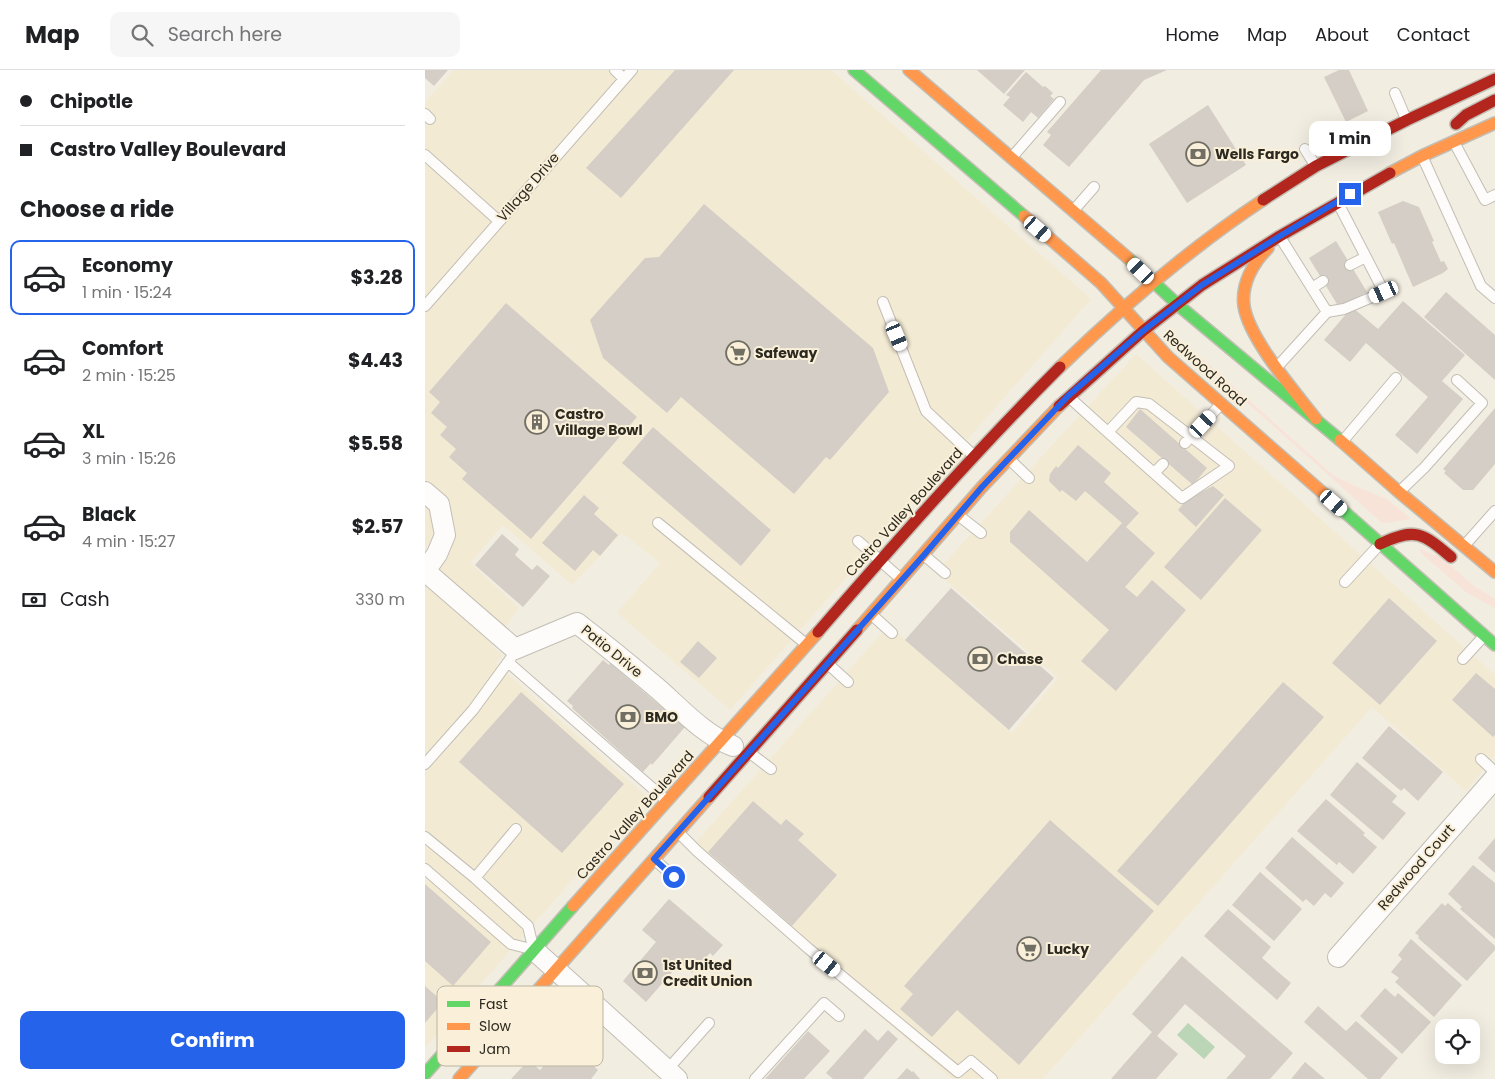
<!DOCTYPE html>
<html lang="en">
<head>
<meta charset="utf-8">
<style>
  :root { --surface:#fff; --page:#f6f6f6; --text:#202124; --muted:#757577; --line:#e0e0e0; --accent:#2563eb }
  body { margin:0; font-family:Poppins,sans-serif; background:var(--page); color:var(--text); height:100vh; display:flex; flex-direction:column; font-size:19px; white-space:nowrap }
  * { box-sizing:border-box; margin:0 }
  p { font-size:16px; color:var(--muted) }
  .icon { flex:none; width:28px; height:28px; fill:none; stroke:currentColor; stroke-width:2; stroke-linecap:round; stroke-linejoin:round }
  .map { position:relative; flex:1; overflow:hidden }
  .details { display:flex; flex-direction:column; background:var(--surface); width:425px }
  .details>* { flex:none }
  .banner { display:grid; align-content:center; height:110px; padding:0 20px; background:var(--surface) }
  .buttons { position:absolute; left:1010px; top:949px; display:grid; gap:10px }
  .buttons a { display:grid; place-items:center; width:45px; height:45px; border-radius:10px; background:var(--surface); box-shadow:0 5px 20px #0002; font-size:25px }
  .end { position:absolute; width:22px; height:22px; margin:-11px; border:6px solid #2563eb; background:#fff; box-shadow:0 0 0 2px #fff }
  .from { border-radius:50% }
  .bubble { position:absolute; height:35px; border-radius:10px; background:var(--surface); box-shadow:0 5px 20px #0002; font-size:16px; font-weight:700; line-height:35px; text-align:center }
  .car { position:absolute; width:15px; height:30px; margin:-15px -8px; border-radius:6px; box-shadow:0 0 4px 1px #0007; background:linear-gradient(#fff 24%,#345 0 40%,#fff 0 76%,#345 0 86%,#fff 0) }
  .banner b { display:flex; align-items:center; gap:18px; height:48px; font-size:19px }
  .banner b+b { border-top:1px solid var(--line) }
  .banner i { width:12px; height:12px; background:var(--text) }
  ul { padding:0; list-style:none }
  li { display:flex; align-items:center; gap:15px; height:75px; margin:0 10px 8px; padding:0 10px; border:2px solid transparent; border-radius:10px }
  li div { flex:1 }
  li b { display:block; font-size:19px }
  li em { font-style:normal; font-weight:700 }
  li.on { border-color:var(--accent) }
  li>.icon { width:45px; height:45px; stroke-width:1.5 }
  h2 { padding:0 20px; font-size:22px; line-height:60px }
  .pay { display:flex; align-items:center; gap:12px; height:55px; padding:0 20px; font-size:19px }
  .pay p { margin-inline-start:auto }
  .primary-button { display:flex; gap:10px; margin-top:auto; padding:10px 20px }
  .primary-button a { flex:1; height:58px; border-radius:10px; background:var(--accent); color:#fff; font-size:20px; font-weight:700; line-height:58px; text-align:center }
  header { display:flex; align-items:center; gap:30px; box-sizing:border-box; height:70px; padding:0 25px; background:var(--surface); border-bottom:1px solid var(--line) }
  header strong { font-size:24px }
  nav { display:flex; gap:28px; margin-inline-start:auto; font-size:18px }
  .search { width:350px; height:45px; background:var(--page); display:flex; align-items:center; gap:12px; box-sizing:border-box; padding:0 18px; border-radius:10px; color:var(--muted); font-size:19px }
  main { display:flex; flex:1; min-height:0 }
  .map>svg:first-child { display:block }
  .built { fill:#f3ead4 }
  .green { fill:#f8e3d9 }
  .water { fill:#bbd5b7 }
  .building { fill:#d4cec6 }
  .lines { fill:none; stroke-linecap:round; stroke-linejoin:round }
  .lane-casing { stroke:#c2beb4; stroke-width:12 }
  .street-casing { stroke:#c2beb4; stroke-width:22 }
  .fast-casing { stroke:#c2beb4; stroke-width:14 }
  .slow-casing { stroke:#c2beb4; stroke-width:14 }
  .jam-casing { stroke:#c2beb4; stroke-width:14 }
  .lane { stroke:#fdfcfa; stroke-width:10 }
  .street { stroke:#fdfcfa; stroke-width:20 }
  .fast { stroke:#63d668; stroke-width:11 }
  .slow { stroke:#ff974d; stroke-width:11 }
  .jam { stroke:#b3261e; stroke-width:11 }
  .route { stroke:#2563eb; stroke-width:6 }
  .labels { text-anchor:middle; stroke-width:4; stroke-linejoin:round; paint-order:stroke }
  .poi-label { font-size:14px; font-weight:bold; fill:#2c2920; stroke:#faf0d9; text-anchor:start }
  .street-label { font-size:14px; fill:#2c2920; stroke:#faf0d9 }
  .key { fill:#faf0d9; stroke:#bcb4a2; stroke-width:1 }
  .key-label { font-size:14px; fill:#2c2920 }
</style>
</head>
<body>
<header>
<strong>Map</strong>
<div class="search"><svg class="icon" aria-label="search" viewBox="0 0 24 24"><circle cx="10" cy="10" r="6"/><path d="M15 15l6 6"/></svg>Search here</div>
<nav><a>Home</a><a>Map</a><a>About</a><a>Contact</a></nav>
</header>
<main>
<section class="details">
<div class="banner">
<b><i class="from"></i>Chipotle</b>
<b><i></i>Castro Valley Boulevard</b>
</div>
<h2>Choose a ride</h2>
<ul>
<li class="on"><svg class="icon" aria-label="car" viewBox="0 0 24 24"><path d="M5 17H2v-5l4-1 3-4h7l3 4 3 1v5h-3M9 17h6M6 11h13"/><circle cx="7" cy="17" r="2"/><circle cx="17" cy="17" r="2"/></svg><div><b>Economy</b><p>1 min · 15:24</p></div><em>$3.28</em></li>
<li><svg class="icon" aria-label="car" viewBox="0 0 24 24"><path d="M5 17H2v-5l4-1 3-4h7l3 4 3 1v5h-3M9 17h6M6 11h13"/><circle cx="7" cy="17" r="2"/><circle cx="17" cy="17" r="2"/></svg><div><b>Comfort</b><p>2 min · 15:25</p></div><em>$4.43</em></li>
<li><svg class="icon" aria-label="car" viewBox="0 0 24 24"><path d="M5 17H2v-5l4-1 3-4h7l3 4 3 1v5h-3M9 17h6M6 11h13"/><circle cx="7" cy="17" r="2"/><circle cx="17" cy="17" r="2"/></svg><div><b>XL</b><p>3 min · 15:26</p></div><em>$5.58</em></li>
<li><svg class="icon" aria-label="car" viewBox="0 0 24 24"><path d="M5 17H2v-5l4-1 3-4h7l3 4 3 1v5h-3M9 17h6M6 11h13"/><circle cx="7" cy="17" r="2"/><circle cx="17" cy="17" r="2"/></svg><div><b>Black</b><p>4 min · 15:27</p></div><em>$2.57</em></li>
</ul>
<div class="pay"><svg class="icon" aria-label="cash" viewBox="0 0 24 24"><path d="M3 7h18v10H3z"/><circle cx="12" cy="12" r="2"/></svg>Cash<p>330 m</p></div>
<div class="primary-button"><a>Confirm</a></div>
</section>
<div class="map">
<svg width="1070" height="1009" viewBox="0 0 1070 1009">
  <rect width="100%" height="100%" fill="#f2ede1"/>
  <path class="built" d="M 29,0 L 406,0 L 666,229 L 305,640 L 192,543 L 235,493 L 197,463 L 147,515 L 78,455 L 45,493 L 94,538 L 67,576 L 77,585 L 71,594 L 221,726 L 0,978 L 0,32 Z
    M 711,284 L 1070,605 L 1070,685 L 1041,721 L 947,637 L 618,1009 L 527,1009 L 264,780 L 464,555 L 587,663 L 633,608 L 511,502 Z"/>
  <path class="green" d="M 773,285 L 908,405 L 930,416 L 962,429 L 986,449 L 961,453 L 956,452 L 771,287 Z
    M 995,479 L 1017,488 L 1049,516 L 1070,529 L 1070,538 L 1042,523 L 995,482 Z"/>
  <path class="water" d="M 763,953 L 790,977 L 779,989 L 752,965 Z"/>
  <path class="building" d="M 0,0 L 23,0 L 9,16 L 0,8 Z
    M 250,0 L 309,0 L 196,128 L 161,98 Z
    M 552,0 L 600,0 L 579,24 Z
    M 676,0 L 742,0 L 719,10 L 644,97 L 618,75 L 626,65 L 622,62 Z
    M 914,0 L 924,0 L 943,41 L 921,52 L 899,7 Z
    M 601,2 L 618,17 L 620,16 L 628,23 L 625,26 L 629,29 L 613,48 L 606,42 L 598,52 L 578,35 L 585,27 L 581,25 Z
    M 783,35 L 821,95 L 762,133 L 724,74 Z
    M 978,131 L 994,137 L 1009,171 L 1007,172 L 1016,192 L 1019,191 L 1023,199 L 1018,203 L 988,217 L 969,173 L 967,174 L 953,142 Z
    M 279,134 L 448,278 L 464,322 L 405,390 L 401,387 L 369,424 L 256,327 L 242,343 L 178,288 L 165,250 L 220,188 L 234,187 Z
    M 911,171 L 942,222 L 915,239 L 884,188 Z
    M 1021,222 L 1070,265 L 1070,310 L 999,247 Z
    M 978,231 L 1040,285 L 1017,311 L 1038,329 L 992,384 L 970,365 L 1003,327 L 941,273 L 925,292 L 899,270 L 927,237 L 953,259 Z
    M 81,233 L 212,347 L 106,469 L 37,409 L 42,403 L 24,387 L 31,379 L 15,365 L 22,357 L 6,343 L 15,332 L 4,322 Z
    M 1070,338 L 1070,394 L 1048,420 L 1038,420 L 1019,403 L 1021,401 L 1018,399 Z
    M 715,339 L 782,398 L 768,415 L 701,357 Z
    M 228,357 L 346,460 L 316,496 L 197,393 Z
    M 653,375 L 686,403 L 679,412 L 714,443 L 701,457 L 730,483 L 700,517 L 712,527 L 727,510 L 761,540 L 691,621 L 656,591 L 684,560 L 585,472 L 585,462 L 604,440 L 662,492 L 697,453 L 660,421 L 651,431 L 637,420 L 635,422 L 624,411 L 625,404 L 631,396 L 633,398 Z
    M 788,416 L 799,425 L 771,457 L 753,440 L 762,429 Z
    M 159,425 L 174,438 L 169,444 L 193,465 L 175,486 L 168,480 L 150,501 L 117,473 Z
    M 800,428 L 837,460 L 776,530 L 739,497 Z
    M 77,464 L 94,479 L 90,485 L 107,500 L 112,495 L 125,506 L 98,537 L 50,495 Z
    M 526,518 L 629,608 L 584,660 L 480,570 Z
    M 964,528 L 1012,571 L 955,635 L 907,593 Z
    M 273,571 L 292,588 L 274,608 L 255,592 Z
    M 178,590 L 184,595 L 185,593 L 260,657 L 227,695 L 226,693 L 218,702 L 147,638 L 148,636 L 142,631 Z
    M 1051,603 L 1070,619 L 1070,665 L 1068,667 L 1027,630 Z
    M 858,612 L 899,647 L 733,836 L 692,801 Z
    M 96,622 L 199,714 L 137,783 L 34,692 Z
    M 964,656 L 1018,702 L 993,731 L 979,718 L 976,721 L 937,688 Z
    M 932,692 L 972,726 L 967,732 L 981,743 L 958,770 L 905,725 Z
    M 901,729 L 940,763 L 938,765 L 952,777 L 928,804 L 914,792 L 912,795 L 872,761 Z
    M 328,731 L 356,755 L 361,749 L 379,764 L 373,770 L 412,805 L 367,856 L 283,782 Z
    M 625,750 L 729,841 L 594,995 L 532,940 L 507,967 L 475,939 L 488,924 L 479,916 Z
    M 867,767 L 919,813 L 906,828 L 900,823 L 889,836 L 881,829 L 878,832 L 840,798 Z
    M 1070,768 L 1070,803 L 1053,788 Z
    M 1048,795 L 1070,813 L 1070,869 L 1035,839 L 1037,837 L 1023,824 Z
    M 835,802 L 877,839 L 849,871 L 807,835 Z
    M 0,814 L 66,872 L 28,916 L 0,891 Z
    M 244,829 L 298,875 L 288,886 L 285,883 L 267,903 L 255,893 L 221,932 L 198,911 L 231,872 L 217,860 Z
    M 1017,833 L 1020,836 L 1023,833 L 1070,876 L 1070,880 L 1042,911 L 993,868 L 994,866 L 990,863 Z
    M 803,839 L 846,877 L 837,888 L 866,913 L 852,930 L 779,866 Z
    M 986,869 L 1037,915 L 1009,947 L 970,912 L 974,908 L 966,902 L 977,889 L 973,885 Z
    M 757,886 L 868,983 L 845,1009 L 801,1009 L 821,986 L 760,934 L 732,966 L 753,984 L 731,1009 L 686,1009 L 727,962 L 707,944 Z
    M 0,916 L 18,932 L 0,953 Z
    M 960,918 L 970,927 L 973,923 L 1006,952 L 977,984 L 935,946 Z
    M 893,936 L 921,961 L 931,951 L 973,988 L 955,1009 L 943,1009 L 879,952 Z
    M 440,959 L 453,971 L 463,960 L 473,969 L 438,1009 L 408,1009 L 401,1003 Z
    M 383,961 L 405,981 L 379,1009 L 340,1009 Z
    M 141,970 L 173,1000 L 166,1009 L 86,1009 L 99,995 L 108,994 L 115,1000 Z
    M 880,992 L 900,1009 L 866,1009 Z
    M 482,998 L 487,1002 L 488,1001 L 495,1009 L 472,1009 Z"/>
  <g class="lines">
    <g class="lane-casing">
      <path id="lane" d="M 190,0 L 199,9
        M 970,23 L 981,49
        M 0,44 L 5,49
        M 1029,72 L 1060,130 L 1070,125
        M 880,79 L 890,95
        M 0,85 L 74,151
        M 588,86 L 635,32
        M 998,88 L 1056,216 L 1070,228
        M 648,141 L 669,117
        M 925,195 L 941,187
        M 887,218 L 898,211
        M 458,232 L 501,341 L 548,385
        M 0,236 L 207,0
        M 902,242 L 919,239 L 959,222 L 913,133
        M 853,296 L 902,242 L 855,167
        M 644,327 C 681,361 719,394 757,428 L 804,396 L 724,334 L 711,332 L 683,362
        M 917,372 L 971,308
        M 760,373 L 796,334
        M 584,389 L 604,408
        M 729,403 L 738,394
        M 975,421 L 999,398 L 1057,333 L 1032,310
        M 533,445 L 556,463
        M 233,453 L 381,574
        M 433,471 L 476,509
        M 1039,476 L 1070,441
        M 500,486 L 520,503
        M 920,512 L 955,474
        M 447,545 L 467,563
        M 1038,589 L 1059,566
        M 84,593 L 241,730
        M 403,594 L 423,612
        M 325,683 L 346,699
        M 1056,689 L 1070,702
        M 0,694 L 48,640 L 86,588
        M 254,763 L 272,781 L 384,879 L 533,1002 L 546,991 L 567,1009
        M 0,767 L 50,808 L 103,856 L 108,877
        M 230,790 L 249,807
        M 0,799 L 86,874 L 106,879
        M 50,808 L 91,759
        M 243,999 L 284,953
        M 330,1009 L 399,933 L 414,946"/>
    </g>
    <g class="street-casing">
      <path id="street" d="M 0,422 L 14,434 L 20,465 L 12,484 L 0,501
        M 0,501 L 90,579 L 152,553 C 179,574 206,596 232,618 C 255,638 279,665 308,676
        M 109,880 L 252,1009
        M 913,887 L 1070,708"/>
    </g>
    <g class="fast-casing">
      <path id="fast" d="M 429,0 L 599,146
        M 703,188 L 753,235 L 915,370
        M 906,430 L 1070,575
        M 0,1004 L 148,836"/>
    </g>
    <g class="slow-casing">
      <path id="slow" d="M 484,0 L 703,188
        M 965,103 L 997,86 L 1070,53
        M 599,146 L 676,213 L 743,287 L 906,430
        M 843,178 C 828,193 816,214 819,236 C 824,269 870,322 891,349
        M 635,297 C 698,236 764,179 838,130
        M 915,370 L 974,422 L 1070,502
        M 432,560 L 557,417 L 634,336
        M 148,836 L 393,562
        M 34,1009 L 284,727"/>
    </g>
    <g class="jam-casing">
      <path id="jam" d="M 1031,54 L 1041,45 L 1070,30
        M 838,130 L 891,96 L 982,50 L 1070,9
        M 634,336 L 718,261 L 777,215 L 855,166 L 965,103
        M 955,474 C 990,457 998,463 1026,487
        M 393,562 C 471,472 550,382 635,297
        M 284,727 L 432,560"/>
    </g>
    <use href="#lane" class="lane"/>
    <use href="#street" class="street"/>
    <use href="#fast" class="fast"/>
    <use href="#slow" class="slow"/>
    <use href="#jam" class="jam"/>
  </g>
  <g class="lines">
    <path class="route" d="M 249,807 L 229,789 L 499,485 L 557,417 L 643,326 L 718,261 L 777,215 L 855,166 L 925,124"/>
  </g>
  <defs>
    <g id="bank-ring" transform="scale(1.25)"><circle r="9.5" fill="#faf0d9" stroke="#716e64" stroke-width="1.5"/><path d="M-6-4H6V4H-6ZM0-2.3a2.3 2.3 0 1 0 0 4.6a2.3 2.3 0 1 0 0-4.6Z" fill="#716e64"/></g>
    <g id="supermarket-ring" transform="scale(1.25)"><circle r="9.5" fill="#faf0d9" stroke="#716e64" stroke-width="1.5"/><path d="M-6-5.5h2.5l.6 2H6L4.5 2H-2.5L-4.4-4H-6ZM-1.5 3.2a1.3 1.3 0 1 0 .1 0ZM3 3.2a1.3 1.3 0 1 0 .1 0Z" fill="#716e64"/></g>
    <g id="building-ring" transform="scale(1.25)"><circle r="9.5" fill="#faf0d9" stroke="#716e64" stroke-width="1.5"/><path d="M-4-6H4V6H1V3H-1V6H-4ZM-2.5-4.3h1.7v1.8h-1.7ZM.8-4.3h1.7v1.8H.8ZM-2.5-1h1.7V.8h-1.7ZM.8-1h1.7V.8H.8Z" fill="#716e64"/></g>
  </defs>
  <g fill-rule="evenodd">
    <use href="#bank-ring" x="773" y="84"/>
    <use href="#supermarket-ring" x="313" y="283"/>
    <use href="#building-ring" x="112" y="352"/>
    <use href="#bank-ring" x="555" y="589"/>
    <use href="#bank-ring" x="203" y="647"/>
    <use href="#supermarket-ring" x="604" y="879"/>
    <use href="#bank-ring" x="220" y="903"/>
  </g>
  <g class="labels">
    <g class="poi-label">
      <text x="790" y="89">Wells Fargo</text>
      <text x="330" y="288">Safeway</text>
      <text x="130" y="349">Castro<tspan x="130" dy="16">Village Bowl</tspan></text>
      <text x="572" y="594">Chase</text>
      <text x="220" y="652">BMO</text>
      <text x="622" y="884">Lucky</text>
      <text x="238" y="900">1st United<tspan x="238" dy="16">Credit Union</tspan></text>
    </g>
    <g class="street-label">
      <text transform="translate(103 117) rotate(-49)" y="5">Village Drive</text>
      <text transform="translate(780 298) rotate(42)" y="5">Redwood Road</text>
      <text transform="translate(479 442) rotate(-48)" y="5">Castro Valley Boulevard</text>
      <text transform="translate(187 581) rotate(39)" y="5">Patio Drive</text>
      <text transform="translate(210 745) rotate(-48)" y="5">Castro Valley Boulevard</text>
      <text transform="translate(991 797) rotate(-49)" y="5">Redwood Court</text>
    </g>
  </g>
  <rect x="12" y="916" width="166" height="80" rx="8" class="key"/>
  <rect x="22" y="931" width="23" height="6" fill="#63d668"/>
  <rect x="22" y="953" width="23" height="7" fill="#ff974d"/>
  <rect x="22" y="976" width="23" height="6" fill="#b3261e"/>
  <g class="key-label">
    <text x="54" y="939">Fast</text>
    <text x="54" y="961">Slow</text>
    <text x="54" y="984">Jam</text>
  </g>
</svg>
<div class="buttons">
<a><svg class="icon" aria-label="locate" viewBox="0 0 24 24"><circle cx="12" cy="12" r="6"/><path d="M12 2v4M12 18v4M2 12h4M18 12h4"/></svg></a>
</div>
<i class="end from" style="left:249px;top:807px"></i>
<i class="end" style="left:925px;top:124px"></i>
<div class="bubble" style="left:884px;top:51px;width:82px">1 min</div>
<i class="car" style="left:613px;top:159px;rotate:131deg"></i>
<i class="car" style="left:716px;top:201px;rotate:314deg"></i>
<i class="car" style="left:959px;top:222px;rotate:246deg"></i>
<i class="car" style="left:472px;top:266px;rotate:157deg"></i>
<i class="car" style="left:778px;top:354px;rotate:43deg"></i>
<i class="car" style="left:909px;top:433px;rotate:131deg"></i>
<i class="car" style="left:402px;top:894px;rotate:129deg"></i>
</div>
</main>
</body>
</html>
